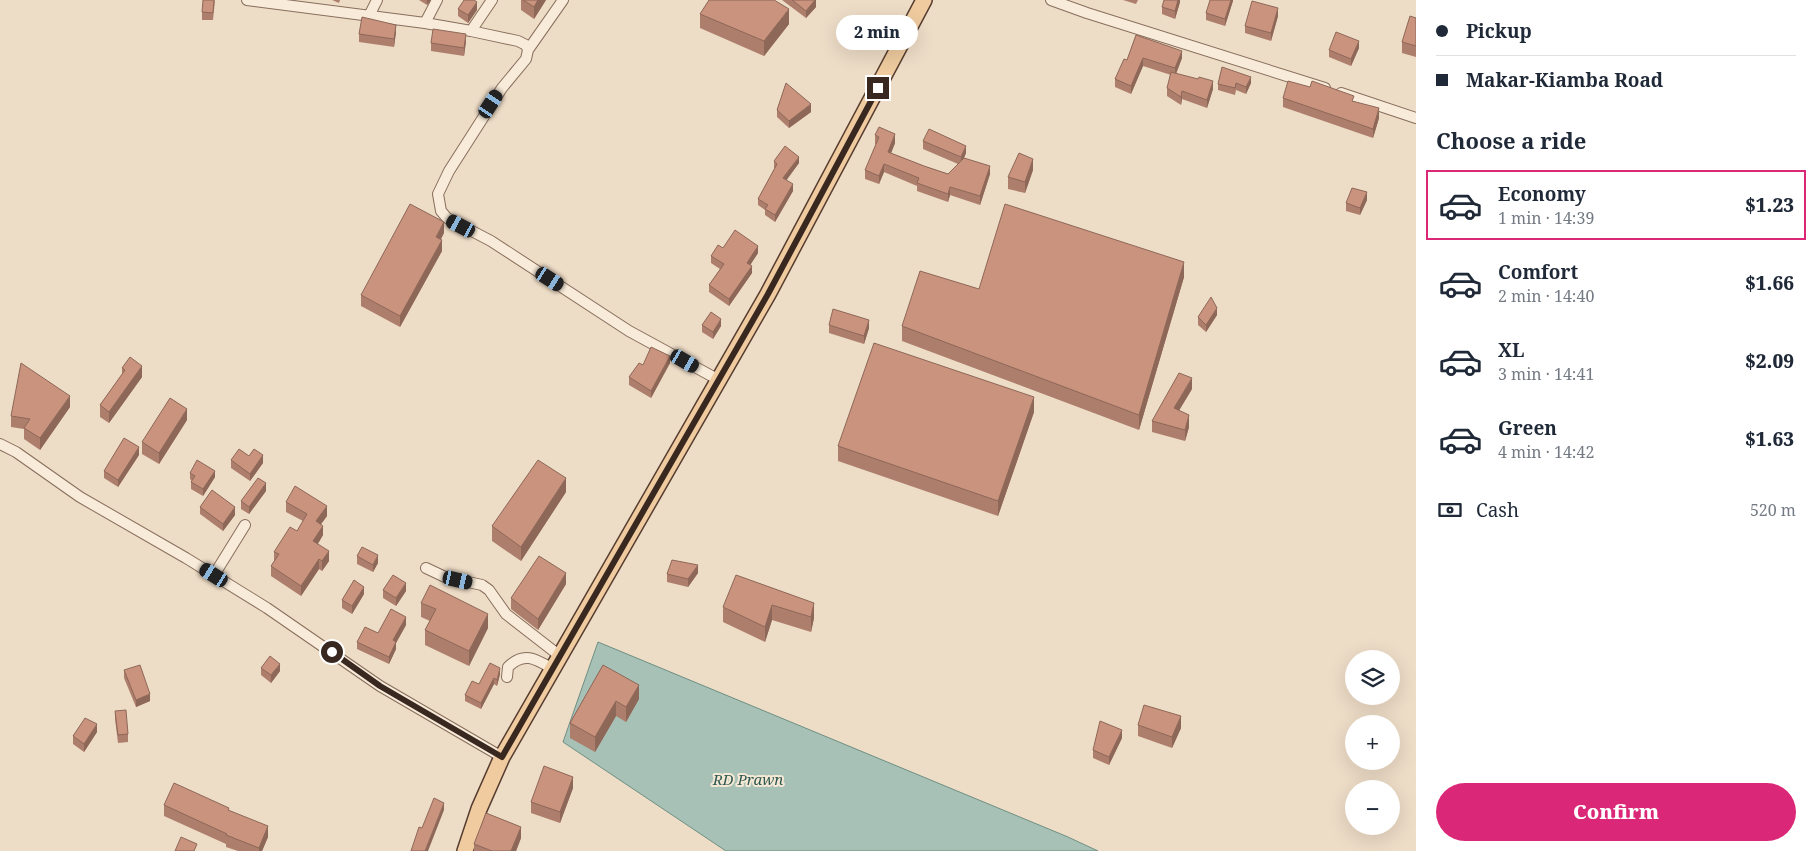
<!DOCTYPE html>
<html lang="en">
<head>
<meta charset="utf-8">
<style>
  :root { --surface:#fff; --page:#f6f6f7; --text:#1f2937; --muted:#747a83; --line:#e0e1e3; --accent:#db2777 }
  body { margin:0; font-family:"Noto Serif",serif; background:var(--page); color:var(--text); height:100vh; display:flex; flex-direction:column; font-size:19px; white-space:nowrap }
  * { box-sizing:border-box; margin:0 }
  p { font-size:16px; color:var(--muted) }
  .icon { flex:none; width:28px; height:28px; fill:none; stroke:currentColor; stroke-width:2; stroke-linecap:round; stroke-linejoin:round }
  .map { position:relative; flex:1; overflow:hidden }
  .side { display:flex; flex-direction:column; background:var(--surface); width:400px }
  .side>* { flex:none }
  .top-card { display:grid; align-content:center; height:110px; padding:0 20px; background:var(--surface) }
  .buttons { position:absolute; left:1345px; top:650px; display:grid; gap:10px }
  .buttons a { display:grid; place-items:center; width:55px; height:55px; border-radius:50%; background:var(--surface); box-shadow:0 5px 20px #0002; font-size:25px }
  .end { position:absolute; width:22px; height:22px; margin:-11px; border:6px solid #39281f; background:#fff; box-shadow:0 0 0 2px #fff }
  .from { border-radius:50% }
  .bubble { position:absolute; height:35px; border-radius:18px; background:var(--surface); box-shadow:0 5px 20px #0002; font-size:16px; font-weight:800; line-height:35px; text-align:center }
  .car { position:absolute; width:15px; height:30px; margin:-15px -8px; border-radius:6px; box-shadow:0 0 4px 1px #0007; background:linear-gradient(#222 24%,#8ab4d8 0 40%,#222 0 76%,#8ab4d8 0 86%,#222 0) }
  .top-card b { display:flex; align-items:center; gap:18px; height:48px; font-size:19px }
  .top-card b+b { border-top:1px solid var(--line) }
  .top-card i { width:12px; height:12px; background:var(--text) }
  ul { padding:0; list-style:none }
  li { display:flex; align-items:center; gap:15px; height:70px; margin:0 10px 8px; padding:0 10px; border:2px solid transparent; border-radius:0px }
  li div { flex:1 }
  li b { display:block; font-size:19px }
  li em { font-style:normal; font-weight:800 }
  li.current { border-color:var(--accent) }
  li>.icon { width:45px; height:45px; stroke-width:1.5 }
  h2 { padding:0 20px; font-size:22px; line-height:60px }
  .pay { display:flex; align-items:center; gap:12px; height:55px; padding:0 20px; font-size:19px }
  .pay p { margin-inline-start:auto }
  .button { display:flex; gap:10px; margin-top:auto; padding:10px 20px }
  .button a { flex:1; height:58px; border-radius:30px; background:var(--accent); color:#fff; font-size:20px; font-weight:800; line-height:58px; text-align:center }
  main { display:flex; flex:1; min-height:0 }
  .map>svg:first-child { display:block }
  .water { fill:#a7c1b6; stroke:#6e8f82 }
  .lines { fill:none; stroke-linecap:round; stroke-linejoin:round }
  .street-casing { stroke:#886e5c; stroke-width:12 }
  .primary-casing { stroke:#563d30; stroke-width:18 }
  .street { stroke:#f8ebd9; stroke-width:10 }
  .primary { stroke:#efcb9f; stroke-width:15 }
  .wall { fill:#ae7e6c }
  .shaded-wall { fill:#8d6758 }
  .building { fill:#ca937d; stroke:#8d6758 }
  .route { stroke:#39281f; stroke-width:6 }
  .labels { text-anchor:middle; stroke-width:4; stroke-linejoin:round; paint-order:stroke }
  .water-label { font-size:15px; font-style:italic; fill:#2f5850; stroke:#f5e8d5 }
</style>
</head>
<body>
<main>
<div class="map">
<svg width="1416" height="851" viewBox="0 0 1416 851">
  <rect width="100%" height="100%" fill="#eddcc6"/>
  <path class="water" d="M 598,642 L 1068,837 L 1098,851 L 726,851 L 563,742 Z"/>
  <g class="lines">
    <g class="street-casing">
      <path id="street" d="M 247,0 L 425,23 L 471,31 L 492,0
        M 1051,0 L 1087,13 L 1325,88
        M 369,16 L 377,0
        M 425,23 L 437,0
        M 471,31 L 518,41 L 526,45 L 528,50 L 526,59 L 502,88 L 449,171 L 438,194 L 441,211 L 447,218 L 491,241 L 629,331 L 719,380
        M 528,50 L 563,0
        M 1341,93 L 1416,118
        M 0,444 L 16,452 L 80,497 L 186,558 L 267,608 L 380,686 L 502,757
        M 426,568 L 445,577 L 482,585 L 489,590 L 506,614 L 560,656
        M 214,575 L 245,525
        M 507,677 L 508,667 C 524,651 536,659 553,669"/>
    </g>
    <g class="primary-casing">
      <path id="primary" d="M 465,851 L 479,809 L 502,757 L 768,294 L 924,0"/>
    </g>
    <use href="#street" class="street"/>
    <use href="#primary" class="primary"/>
  </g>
  <path class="wall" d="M 215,0 L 213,20 L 202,20 L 202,12 Z
    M 332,0 L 340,0 L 339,3 Z
    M 419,0 L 431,0 L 427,5 Z
    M 521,0 L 546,0 L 534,19 L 521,10 Z
    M 782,0 L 816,0 L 816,7 L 806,18 Z
    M 1123,0 L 1138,0 L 1136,4 Z
    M 1180,0 L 1180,2 L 1175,19 L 1162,14 L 1162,7 Z
    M 1233,0 L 1225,26 L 1206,20 L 1206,13 Z
    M 458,9 L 477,10 L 468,23 L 458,16 Z
    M 700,14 L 789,24 L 764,56 L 700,28 Z
    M 1278,16 L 1271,41 L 1245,33 L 1245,26 Z
    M 1416,18 L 1416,57 L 1402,53 L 1402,42 Z
    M 396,32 L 394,47 L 359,42 L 359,34 Z
    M 1136,35 L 1182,58 L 1176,74 L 1213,89 L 1207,108 L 1182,99 L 1181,105 L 1167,96 L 1167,88 L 1171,75 L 1143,66 L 1131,94 L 1115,87 L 1115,79 L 1127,60 Z
    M 466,41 L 464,56 L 431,51 L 431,43 Z
    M 1359,48 L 1351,66 L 1329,57 L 1329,50 Z
    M 1222,67 L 1251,83 L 1246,94 L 1236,90 L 1235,95 L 1218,90 L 1218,84 Z
    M 1283,98 L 1354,101 L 1379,118 L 1373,138 L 1283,107 Z
    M 777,110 L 811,112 L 789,128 L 777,117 Z
    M 875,135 L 895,143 L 891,153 L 924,166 L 948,174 L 958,164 L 923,149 L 923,141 L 966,153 L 964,158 L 990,174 L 980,205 L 950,195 L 948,202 L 917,191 L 917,186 L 884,172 L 879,184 L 865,179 L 865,170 L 876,144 L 875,144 Z
    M 774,161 L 799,163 L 786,180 L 793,191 L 775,222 L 765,215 L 765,210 L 758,205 L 758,199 L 775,168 L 774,168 Z
    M 1033,170 L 1025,193 L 1008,189 L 1008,177 Z
    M 1367,200 L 1360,215 L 1346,211 L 1346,203 Z
    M 444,233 L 441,239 L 442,251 L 400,327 L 361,306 L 361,295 Z
    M 723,248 L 758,253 L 750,265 L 752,273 L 729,306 L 709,292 L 709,285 L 720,269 L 711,263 L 711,256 Z
    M 1184,277 L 1139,430 L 902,341 L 902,326 L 979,289 Z
    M 1217,315 L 1206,332 L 1198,325 L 1198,317 Z
    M 702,325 L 721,326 L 713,339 L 702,332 Z
    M 829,325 L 869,328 L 864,344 L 829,333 Z
    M 670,363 L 651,398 L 629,385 L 629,377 L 643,365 Z
    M 122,368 L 142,377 L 109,423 L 100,417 L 100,405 L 122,375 Z
    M 1192,389 L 1179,410 L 1189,427 L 1185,441 L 1152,432 L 1152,421 Z
    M 70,407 L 40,450 L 24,439 L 24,429 L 11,427 L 11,416 Z
    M 1034,412 L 998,516 L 838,461 L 838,446 Z
    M 187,420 L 159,464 L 142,454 L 142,442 Z
    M 139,455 L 118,487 L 104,478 L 104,471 Z
    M 249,456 L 263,463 L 250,481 L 231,468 L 231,460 Z
    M 190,473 L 215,477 L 203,496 L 191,489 L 191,482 L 192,481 L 190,479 Z
    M 266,491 L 249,514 L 241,509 L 241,501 Z
    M 566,492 L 521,561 L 492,541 L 492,526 Z
    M 286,502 L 327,516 L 321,524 L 323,535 L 318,544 L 329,561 L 322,571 L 319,569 L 301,596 L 271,576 L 271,566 L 274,561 L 274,552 L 297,531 L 303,521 L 286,512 Z
    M 200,507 L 235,515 L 223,531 L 200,514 Z
    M 357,556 L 378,563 L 373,572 L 357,564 Z
    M 698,573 L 688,587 L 667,582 L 667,574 Z
    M 566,584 L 538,630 L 511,609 L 511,598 Z
    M 383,590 L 406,591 L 396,606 L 383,598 Z
    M 364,594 L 352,614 L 342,608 L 342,600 Z
    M 421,603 L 488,628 L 469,666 L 425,645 L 425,630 L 430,621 L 421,617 Z
    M 814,603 L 814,618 L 811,632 L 772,620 L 765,642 L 723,622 L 723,607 Z
    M 406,625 L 396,643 L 396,649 L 389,664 L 357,649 L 357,642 L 378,633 Z
    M 603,665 L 639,699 L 626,722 L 616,716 L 595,752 L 570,738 L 570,723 Z
    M 261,668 L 280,671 L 271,683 L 261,675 Z
    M 124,670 L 150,701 L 136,707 L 124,678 Z
    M 500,674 L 497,686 L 494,684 L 481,709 L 465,701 L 465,695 L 479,684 Z
    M 115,711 L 128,734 L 128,742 L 118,743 L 115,719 Z
    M 1138,725 L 1181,728 L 1172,748 L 1138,736 Z
    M 97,732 L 84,752 L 73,744 L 73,736 Z
    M 1122,738 L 1109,765 L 1093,758 L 1093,750 Z
    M 573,788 L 560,823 L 531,813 L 531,802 Z
    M 164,805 L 229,811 L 268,837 L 262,851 L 238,851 L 226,847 L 226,844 L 164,816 Z
    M 521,838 L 516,851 L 474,851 L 474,844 Z"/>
  <path class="shaded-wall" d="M 427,0 L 431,0 L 427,5 Z
    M 538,0 L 546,0 L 534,19 L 534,7 Z
    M 815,0 L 816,0 L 816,7 L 806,18 L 806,11 Z
    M 1178,0 L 1180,0 L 1180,2 L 1175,19 L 1175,11 Z
    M 1231,0 L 1233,0 L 1233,1 L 1225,26 L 1225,19 Z
    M 477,2 L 477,10 L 468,23 L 468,15 Z
    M 1278,8 L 1278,16 L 1271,41 L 1271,33 Z
    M 789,9 L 789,24 L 764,56 L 764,41 Z
    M 396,25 L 396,32 L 394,47 L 394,39 Z
    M 466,34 L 466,41 L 464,56 L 464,48 Z
    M 1359,41 L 1359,48 L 1351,66 L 1351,59 Z
    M 1182,51 L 1182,58 L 1175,76 L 1175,68 Z
    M 1143,58 L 1143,66 L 1131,94 L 1131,86 Z
    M 1251,77 L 1251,83 L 1246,94 L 1246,87 Z
    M 1213,81 L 1213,89 L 1207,108 L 1207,100 Z
    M 1182,91 L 1182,99 L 1181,105 L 1181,97 Z
    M 811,104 L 811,112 L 789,128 L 789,121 Z
    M 1379,108 L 1379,118 L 1373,138 L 1373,129 Z
    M 895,134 L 895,143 L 888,161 L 888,152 Z
    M 966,146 L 966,153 L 961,165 L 961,157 Z
    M 799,157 L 799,163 L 783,185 L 783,178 Z
    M 1033,159 L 1033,170 L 1025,193 L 1025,182 Z
    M 884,164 L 884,172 L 879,184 L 879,176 Z
    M 990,166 L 990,174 L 980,205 L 980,196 Z
    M 793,184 L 793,191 L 775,222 L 775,215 Z
    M 950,187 L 950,195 L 948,202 L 948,194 Z
    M 1367,192 L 1367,200 L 1360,215 L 1360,208 Z
    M 444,222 L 444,233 L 436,248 L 436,237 Z
    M 442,240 L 442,251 L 400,327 L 400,316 Z
    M 758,246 L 758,253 L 747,270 L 747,263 Z
    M 1184,262 L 1184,277 L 1139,430 L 1139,415 Z
    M 752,266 L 752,273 L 729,306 L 729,299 Z
    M 1217,308 L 1217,315 L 1206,332 L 1206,325 Z
    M 721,319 L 721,326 L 713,339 L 713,332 Z
    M 869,320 L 869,328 L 864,344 L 864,336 Z
    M 670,356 L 670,363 L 651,398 L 651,391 Z
    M 142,366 L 142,377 L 109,423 L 109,412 Z
    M 1192,378 L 1192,389 L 1174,419 L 1174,408 Z
    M 70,396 L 70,407 L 40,450 L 40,438 Z
    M 1034,397 L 1034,412 L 998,516 L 998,501 Z
    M 187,409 L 187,420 L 159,464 L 159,453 Z
    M 1189,415 L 1189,427 L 1185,441 L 1185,430 Z
    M 139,447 L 139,455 L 118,487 L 118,480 Z
    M 263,455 L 263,463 L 250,481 L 250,474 Z
    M 215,471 L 215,477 L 203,496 L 203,489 Z
    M 566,478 L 566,492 L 521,561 L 521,547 Z
    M 266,483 L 266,491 L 249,514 L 249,507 Z
    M 327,506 L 327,516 L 316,531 L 316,521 Z
    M 235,507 L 235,515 L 223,531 L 223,524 Z
    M 323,526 L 323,535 L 313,551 L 313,541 Z
    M 329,551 L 329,561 L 322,571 L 322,561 Z
    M 378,555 L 378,563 L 373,572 L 373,565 Z
    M 319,559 L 319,569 L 301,596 L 301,586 Z
    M 698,565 L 698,573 L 688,587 L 688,579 Z
    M 566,573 L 566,584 L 538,630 L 538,619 Z
    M 406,583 L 406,591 L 396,606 L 396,598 Z
    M 364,587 L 364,594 L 352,614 L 352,606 Z
    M 814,603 L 814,618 L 811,632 L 811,617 Z
    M 772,605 L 772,620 L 765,642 L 765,627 Z
    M 488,614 L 488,628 L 469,666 L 469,651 Z
    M 406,617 L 406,625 L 396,643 L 396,649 L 389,664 L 389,657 L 393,640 Z
    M 280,664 L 280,671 L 271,683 L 271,675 Z
    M 500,668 L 500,674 L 497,686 L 497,680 Z
    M 494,678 L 494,684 L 481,709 L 481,703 Z
    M 639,685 L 639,699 L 626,722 L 626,707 Z
    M 150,694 L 150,701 L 136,707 L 136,700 Z
    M 616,701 L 616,716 L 595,752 L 595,737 Z
    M 1181,716 L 1181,728 L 1172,748 L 1172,737 Z
    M 97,724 L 97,732 L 84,752 L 84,744 Z
    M 1122,730 L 1122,738 L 1109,765 L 1109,757 Z
    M 573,777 L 573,788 L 560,823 L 560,812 Z
    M 444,803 L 444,810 L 428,851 L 425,851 Z
    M 268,826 L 268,837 L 262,851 L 259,851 L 259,848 Z
    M 521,827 L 521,838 L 516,851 L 511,851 Z"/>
  <path class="building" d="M 203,0 L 214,0 L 213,13 L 202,12 Z
    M 464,0 L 474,0 L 477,2 L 468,15 L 458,9 Z
    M 523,0 L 538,0 L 534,7 Z
    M 709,0 L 774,0 L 789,9 L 764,41 L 700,14 Z
    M 792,0 L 815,0 L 806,11 Z
    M 1164,0 L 1178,0 L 1175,11 L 1162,7 Z
    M 1210,0 L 1231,0 L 1225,19 L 1206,13 Z
    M 1252,1 L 1278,8 L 1271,33 L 1245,26 Z
    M 1410,16 L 1416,18 L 1416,46 L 1402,42 Z
    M 362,17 L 396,25 L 394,39 L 359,34 Z
    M 433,29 L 466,34 L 464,48 L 431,43 Z
    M 1336,32 L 1359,41 L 1351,59 L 1329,50 Z
    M 1136,35 L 1182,51 L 1175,68 L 1143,58 L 1131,86 L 1115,79 L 1124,59 L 1127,60 Z
    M 1222,67 L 1251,77 L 1246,87 L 1236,83 L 1235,88 L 1218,84 Z
    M 1171,72 L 1198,79 L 1199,77 L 1213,81 L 1207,100 L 1182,91 L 1181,97 L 1167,88 Z
    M 1288,81 L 1310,87 L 1312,81 L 1354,96 L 1352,101 L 1379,108 L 1373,129 L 1283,98 Z
    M 786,83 L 811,104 L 789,121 L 777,110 Z
    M 879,127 L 895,134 L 888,152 L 924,166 L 948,174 L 964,158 L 990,166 L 980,196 L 950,187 L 948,194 L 917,183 L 919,178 L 884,164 L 879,176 L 865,170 L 879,137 L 875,135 Z
    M 929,129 L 966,146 L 961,157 L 923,141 Z
    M 785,146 L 799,157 L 783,178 L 793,184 L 775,215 L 765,209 L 768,205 L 758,199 L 777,164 L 774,161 Z
    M 1019,153 L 1033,159 L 1025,182 L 1008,177 Z
    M 1352,188 L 1367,192 L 1360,208 L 1346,203 Z
    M 410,204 L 444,222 L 436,237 L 442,240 L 400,316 L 361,295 Z
    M 1005,204 L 1184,262 L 1139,415 L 902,326 L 920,271 L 979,289 Z
    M 735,230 L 758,246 L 747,263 L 752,266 L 729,299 L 709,285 L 724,264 L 711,256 L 718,245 L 723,248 Z
    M 1211,297 L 1217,308 L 1206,325 L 1198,317 Z
    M 833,309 L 869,320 L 864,336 L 829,325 Z
    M 711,312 L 721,319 L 713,332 L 702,325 Z
    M 874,343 L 1034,397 L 998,501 L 838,446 Z
    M 651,347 L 670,356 L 651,391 L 629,377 L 639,363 L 643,365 Z
    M 130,357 L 142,366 L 109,412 L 100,405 L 125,370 L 122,368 Z
    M 21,363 L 70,396 L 40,438 L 24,428 L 30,419 L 11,416 Z
    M 1179,373 L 1192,378 L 1174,408 L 1189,415 L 1185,430 L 1152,421 Z
    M 170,398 L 187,409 L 159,453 L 142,442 Z
    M 124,438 L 139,447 L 118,480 L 104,471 Z
    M 239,449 L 249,456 L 254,449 L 263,455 L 250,474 L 231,460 Z
    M 197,460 L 215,471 L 203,489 L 191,482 L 195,476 L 190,473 Z
    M 538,460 L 566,478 L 521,547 L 492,526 Z
    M 258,478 L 266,483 L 249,507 L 241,501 Z
    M 295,486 L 327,506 L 316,521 L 323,526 L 313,541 L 329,551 L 322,561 L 319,559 L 301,586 L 271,566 L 279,554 L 274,552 L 290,527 L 297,531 L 307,514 L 286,502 Z
    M 212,490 L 235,507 L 223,524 L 200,507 Z
    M 362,547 L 378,555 L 373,565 L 357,556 Z
    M 539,556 L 566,573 L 538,619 L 511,598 Z
    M 672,560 L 698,565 L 688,579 L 667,574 Z
    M 393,575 L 406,583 L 396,598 L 383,590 Z
    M 736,575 L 814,603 L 811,617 L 772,605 L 765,627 L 723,607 Z
    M 354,580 L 364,587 L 352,606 L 342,600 Z
    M 430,585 L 488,614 L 469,651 L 425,630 L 436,609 L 421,603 Z
    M 391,609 L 406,617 L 393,640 L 396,642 L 389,657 L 357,642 L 365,627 L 378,633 Z
    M 270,656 L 280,664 L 271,675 L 261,668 Z
    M 490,663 L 500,668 L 497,680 L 494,678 L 481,703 L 465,695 L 472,681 L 479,684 Z
    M 140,665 L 150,694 L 136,700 L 124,670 Z
    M 603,665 L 639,685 L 626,707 L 616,701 L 595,737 L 570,723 Z
    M 1144,705 L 1181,716 L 1172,737 L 1138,725 Z
    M 126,710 L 128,734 L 118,735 L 115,711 Z
    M 85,718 L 97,724 L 84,744 L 73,736 Z
    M 1100,721 L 1122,730 L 1109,757 L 1093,750 Z
    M 544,766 L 573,777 L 560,812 L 531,802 Z
    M 174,783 L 229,808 L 228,810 L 268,826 L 259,848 L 226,835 L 227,834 L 164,805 Z
    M 434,798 L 444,803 L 425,851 L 411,851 L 419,827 L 422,828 Z
    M 486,813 L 521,827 L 511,851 L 492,851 L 474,844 Z
    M 181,837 L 197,844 L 194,851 L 175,851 Z"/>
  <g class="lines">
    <path class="route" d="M 332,652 L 380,686 L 502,757 L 768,294 L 878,88"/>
  </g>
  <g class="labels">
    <g class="water-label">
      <text x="748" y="785">RD Prawn</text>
    </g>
  </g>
</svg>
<div class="buttons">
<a><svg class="icon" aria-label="layers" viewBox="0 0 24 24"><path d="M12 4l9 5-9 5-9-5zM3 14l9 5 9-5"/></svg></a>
<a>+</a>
<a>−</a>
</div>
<i class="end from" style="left:332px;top:652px"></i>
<i class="end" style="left:878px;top:88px"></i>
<div class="bubble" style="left:836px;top:15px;width:82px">2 min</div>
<i class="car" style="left:491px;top:104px;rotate:33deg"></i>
<i class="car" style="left:461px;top:226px;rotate:298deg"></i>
<i class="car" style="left:550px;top:279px;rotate:123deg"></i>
<i class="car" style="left:685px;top:361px;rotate:120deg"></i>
<i class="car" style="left:214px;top:575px;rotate:302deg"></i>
<i class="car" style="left:458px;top:580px;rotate:103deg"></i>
</div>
<section class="side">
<div class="top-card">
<b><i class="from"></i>Pickup</b>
<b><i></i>Makar-Kiamba Road</b>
</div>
<h2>Choose a ride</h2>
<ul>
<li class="current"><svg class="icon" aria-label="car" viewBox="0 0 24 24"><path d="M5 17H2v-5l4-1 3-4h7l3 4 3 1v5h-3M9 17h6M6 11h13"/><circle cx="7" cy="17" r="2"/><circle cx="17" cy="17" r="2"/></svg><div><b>Economy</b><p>1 min · 14:39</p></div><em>$1.23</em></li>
<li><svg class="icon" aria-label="car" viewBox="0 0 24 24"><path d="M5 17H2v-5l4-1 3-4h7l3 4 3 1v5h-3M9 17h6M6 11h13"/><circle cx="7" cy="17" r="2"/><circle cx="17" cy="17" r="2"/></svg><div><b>Comfort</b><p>2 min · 14:40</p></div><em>$1.66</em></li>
<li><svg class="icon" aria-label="car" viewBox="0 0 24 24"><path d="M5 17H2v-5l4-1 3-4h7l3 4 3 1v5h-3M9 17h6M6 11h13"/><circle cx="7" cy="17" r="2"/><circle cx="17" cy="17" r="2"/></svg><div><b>XL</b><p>3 min · 14:41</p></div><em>$2.09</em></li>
<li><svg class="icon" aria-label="car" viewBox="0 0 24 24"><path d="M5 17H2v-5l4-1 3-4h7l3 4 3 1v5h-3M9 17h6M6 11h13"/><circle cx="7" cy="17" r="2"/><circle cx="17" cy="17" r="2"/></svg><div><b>Green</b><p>4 min · 14:42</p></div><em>$1.63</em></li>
</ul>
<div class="pay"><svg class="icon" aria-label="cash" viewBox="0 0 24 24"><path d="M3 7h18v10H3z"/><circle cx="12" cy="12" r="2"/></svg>Cash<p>520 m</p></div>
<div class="button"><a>Confirm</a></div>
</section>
</main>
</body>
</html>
